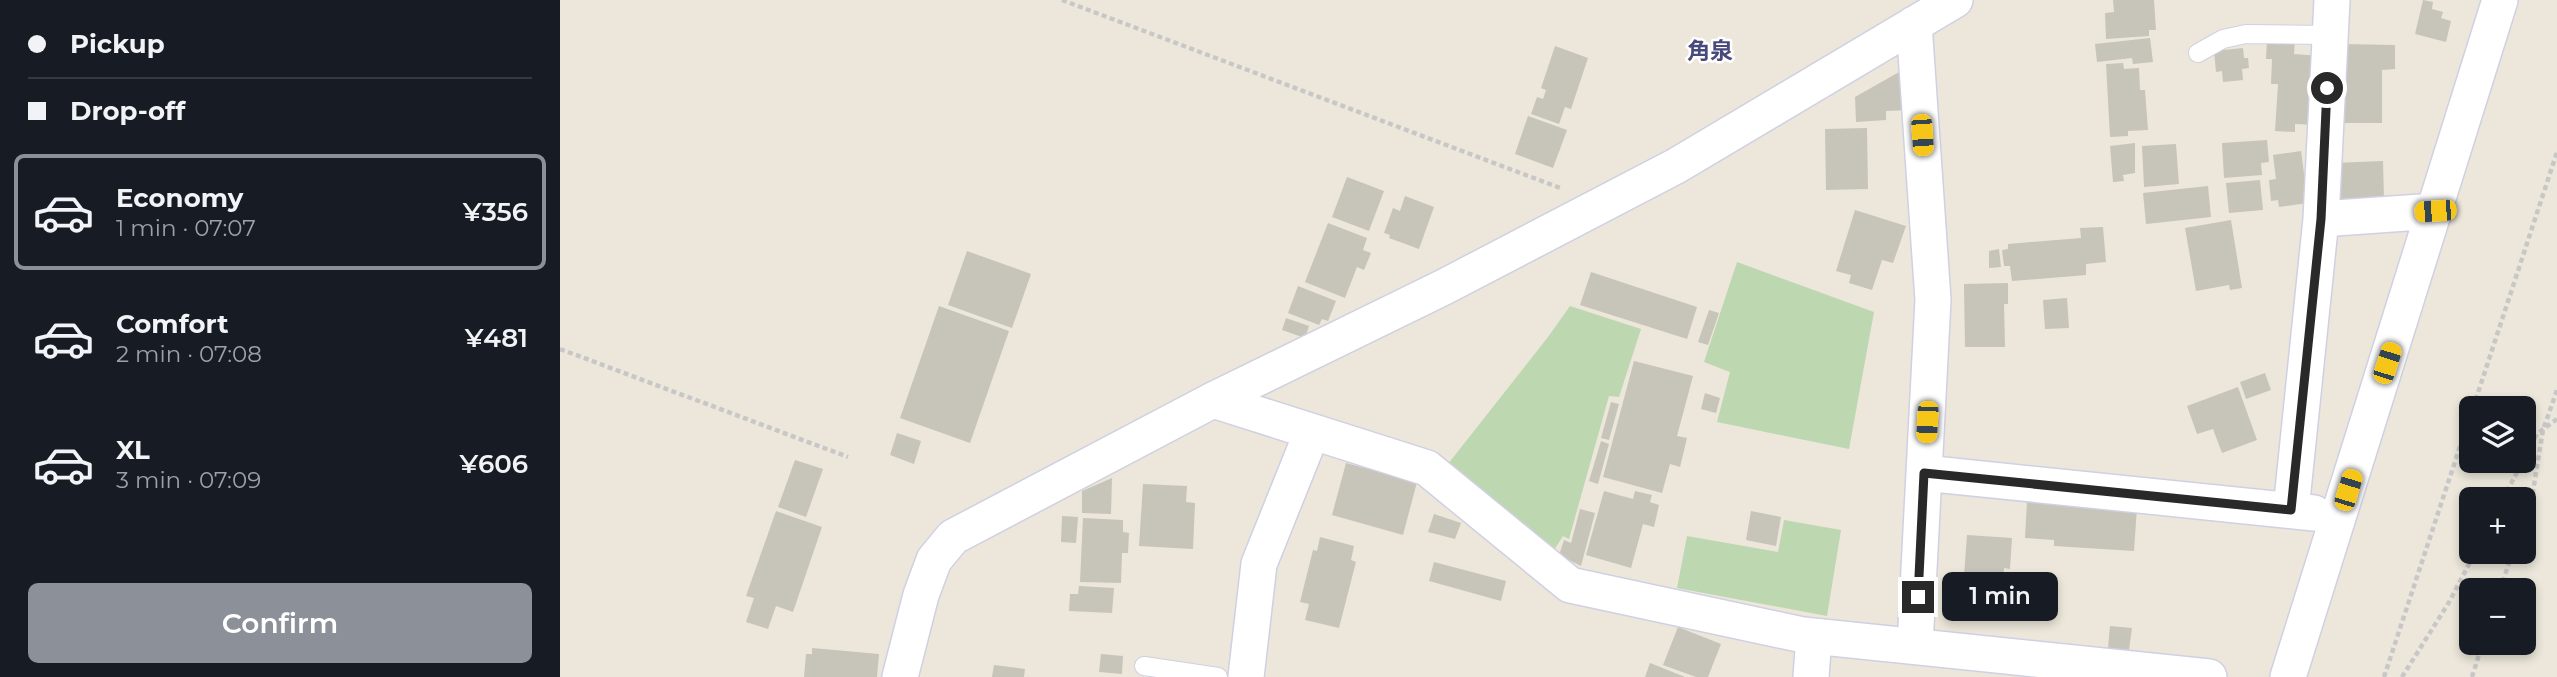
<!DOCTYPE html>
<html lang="en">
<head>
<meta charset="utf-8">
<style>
  :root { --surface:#171b24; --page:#20242c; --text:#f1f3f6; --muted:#9ea1a6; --line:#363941; --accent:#8c9099 }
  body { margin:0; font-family:Montserrat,"Noto Sans JP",sans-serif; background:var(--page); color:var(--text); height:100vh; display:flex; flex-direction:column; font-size:26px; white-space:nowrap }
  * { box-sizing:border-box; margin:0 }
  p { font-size:23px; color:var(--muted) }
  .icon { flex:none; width:38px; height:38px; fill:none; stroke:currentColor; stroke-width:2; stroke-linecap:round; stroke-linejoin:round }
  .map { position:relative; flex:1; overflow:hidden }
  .panel { display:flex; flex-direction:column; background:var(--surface); width:560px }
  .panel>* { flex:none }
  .hud { display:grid; align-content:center; height:154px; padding:0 28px; background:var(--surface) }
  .tools { position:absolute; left:1899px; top:396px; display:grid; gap:14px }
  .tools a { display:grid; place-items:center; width:77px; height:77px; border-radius:10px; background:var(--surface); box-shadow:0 4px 10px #0003; font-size:35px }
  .end { position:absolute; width:32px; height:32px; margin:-16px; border:9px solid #292929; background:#fff; box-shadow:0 0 0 4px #fff }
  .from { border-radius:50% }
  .bubble { position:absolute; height:49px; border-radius:10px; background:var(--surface); box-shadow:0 4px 10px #0003; font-size:23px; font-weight:600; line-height:49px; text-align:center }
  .car { position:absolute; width:21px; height:42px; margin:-21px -10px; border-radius:9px; box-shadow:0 0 5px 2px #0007; background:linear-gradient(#f5c518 24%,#345 0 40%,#f5c518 0 76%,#345 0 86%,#f5c518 0) }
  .hud b { display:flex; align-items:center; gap:24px; height:66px; font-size:26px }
  .hud b+b { border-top:2px solid var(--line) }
  .hud i { width:18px; height:18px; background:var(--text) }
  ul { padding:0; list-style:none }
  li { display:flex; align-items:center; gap:21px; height:116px; margin:0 14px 10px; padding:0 14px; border:4px solid transparent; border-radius:10px }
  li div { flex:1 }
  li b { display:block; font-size:26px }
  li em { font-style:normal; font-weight:600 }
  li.active { border-color:var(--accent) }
  li>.icon { width:63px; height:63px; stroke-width:1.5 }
  .primary-button { display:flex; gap:14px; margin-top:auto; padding:14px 28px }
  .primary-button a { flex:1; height:80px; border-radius:10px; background:var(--accent); color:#fff; font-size:28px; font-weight:600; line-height:80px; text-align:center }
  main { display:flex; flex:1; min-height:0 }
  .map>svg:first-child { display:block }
  .cemetery { fill:#bdd7b1 }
  .building { fill:#c7c4ba }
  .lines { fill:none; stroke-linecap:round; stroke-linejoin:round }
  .service-casing { stroke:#d0d0e3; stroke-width:20 }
  .minor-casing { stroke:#d0d0e3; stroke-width:38 }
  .path { stroke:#c7c7c7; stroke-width:4.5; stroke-dasharray:5 3.5; stroke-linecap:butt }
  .service { stroke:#fff; stroke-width:18 }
  .minor { stroke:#fff; stroke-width:35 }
  .route { stroke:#292929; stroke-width:9 }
  .labels { text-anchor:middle; stroke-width:5; stroke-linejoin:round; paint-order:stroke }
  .quarter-label { font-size:23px; font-weight:bold; fill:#48497c; stroke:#fff }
</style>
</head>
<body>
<main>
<section class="panel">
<div class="hud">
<b><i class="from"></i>Pickup</b>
<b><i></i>Drop-off</b>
</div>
<ul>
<li class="active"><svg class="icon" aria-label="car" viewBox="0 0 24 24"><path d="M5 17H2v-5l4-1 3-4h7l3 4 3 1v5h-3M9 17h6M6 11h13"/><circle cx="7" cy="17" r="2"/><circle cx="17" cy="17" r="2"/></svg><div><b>Economy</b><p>1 min · 07:07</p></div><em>¥356</em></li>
<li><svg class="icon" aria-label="car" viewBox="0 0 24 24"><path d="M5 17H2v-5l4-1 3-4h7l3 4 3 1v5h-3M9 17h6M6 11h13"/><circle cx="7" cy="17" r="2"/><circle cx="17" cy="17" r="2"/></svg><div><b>Comfort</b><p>2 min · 07:08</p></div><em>¥481</em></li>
<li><svg class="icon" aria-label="car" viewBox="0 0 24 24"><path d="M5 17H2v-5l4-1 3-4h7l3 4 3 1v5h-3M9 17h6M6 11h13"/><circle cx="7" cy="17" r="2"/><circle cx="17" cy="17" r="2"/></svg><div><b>XL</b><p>3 min · 07:09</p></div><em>¥606</em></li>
</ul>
<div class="primary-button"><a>Confirm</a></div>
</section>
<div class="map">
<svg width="1997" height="677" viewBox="0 0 1997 677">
  <rect width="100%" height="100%" fill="#ece7da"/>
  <path class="cemetery" d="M 1177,262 L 1314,312 L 1289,449 L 1157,422 L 1170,372 L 1144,362 Z
    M 1010,306 L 1081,329 L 1059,397 L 1049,396 L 1009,539 L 1003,536 L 994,550 L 888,464 L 988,337 Z
    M 1224,520 L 1281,530 L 1267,616 L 1117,588 L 1127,536 L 1218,552 Z"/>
  <path class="building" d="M 1553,0 L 1594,0 L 1596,30 L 1589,30 L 1589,36 L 1546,39 L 1545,13 L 1554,12 Z
    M 1863,0 L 1873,2 L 1872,9 L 1883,12 L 1881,18 L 1891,21 L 1886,42 L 1855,34 Z
    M 1590,38 L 1593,62 L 1573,64 L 1572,58 L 1537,62 L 1535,44 Z
    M 1707,39 L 1735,40 L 1734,54 L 1761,56 L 1757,125 L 1735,124 L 1735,132 L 1715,131 L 1718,84 L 1711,84 L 1712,59 L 1706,59 Z
    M 1781,44 L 1835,45 L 1835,69 L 1822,70 L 1822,123 L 1781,123 Z
    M 995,46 L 1028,58 L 1011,109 L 1005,107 L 999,124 L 971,114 L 977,97 L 983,99 L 986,90 L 981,88 Z
    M 1683,48 L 1684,58 L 1688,58 L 1689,68 L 1682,69 L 1683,80 L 1663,82 L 1662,71 L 1656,72 L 1654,51 Z
    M 1563,63 L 1564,69 L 1579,68 L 1580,90 L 1585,90 L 1588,130 L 1568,131 L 1568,136 L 1550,137 L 1546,64 Z
    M 1348,67 L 1350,110 L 1326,111 L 1326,120 L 1296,122 L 1295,97 Z
    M 968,116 L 1007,130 L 993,168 L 955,154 Z
    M 1307,128 L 1308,189 L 1266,190 L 1265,129 Z
    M 1707,140 L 1709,162 L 1701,163 L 1702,175 L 1664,178 L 1662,143 Z
    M 1575,143 L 1575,173 L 1563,175 L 1564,181 L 1553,182 L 1550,146 Z
    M 1616,144 L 1619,184 L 1584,187 L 1582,146 Z
    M 1741,151 L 1748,203 L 1719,207 L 1718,200 L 1711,201 L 1709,180 L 1716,179 L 1713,155 Z
    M 1823,161 L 1824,199 L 1775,200 L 1774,163 Z
    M 787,177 L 824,191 L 809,231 L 772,217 Z
    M 1700,180 L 1703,210 L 1669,213 L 1666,183 Z
    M 1648,186 L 1651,217 L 1586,224 L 1583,193 Z
    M 845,196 L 874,207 L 859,249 L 829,238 L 830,235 L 824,233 L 833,208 L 840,211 Z
    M 1295,210 L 1346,226 L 1333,263 L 1322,260 L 1312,290 L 1289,283 L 1291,275 L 1276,271 Z
    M 1671,220 L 1682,288 L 1670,290 L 1669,285 L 1636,291 L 1625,228 Z
    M 768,223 L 807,238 L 803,250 L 811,253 L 804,270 L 797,267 L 785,298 L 745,282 Z
    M 1543,227 L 1546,262 L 1526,264 L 1526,275 L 1452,281 L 1450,266 L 1444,266 L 1442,250 L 1448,249 L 1448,244 L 1521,238 L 1520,228 Z
    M 1439,249 L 1441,267 L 1429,268 L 1429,251 Z
    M 407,251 L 471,274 L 452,328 L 388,305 Z
    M 1031,272 L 1137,307 L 1127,339 L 1020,305 Z
    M 1448,283 L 1448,304 L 1444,304 L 1445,347 L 1405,347 L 1404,284 Z
    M 738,286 L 776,301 L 768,321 L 762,319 L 759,325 L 728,313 Z
    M 1507,298 L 1509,328 L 1485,329 L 1483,300 Z
    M 379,306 L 449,331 L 410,443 L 340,418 Z
    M 1149,310 L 1159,313 L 1148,345 L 1138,342 Z
    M 726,318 L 749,326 L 745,338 L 722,330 Z
    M 1074,361 L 1133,376 L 1117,436 L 1127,438 L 1120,467 L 1110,464 L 1102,493 L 1043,477 Z
    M 1705,373 L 1711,390 L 1686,399 L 1680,382 Z
    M 1678,387 L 1697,440 L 1662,453 L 1653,429 L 1637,434 L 1627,406 Z
    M 1145,393 L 1160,398 L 1156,413 L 1141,409 Z
    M 1051,402 L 1059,404 L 1049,440 L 1041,438 Z
    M 337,433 L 361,441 L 354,464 L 330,455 Z
    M 1041,441 L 1049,444 L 1038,484 L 1029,481 Z
    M 235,460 L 263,469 L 246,517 L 218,507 Z
    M 786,463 L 857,482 L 843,535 L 772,515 Z
    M 552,478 L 551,514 L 522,513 L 522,491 Z
    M 583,484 L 627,486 L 626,502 L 635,503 L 633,549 L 579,546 Z
    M 1044,491 L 1073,499 L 1075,491 L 1092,495 L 1090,502 L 1099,505 L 1094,527 L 1083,524 L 1071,568 L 1026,555 Z
    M 1467,501 L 1577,508 L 1574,551 L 1494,546 L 1494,540 L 1465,538 Z
    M 1020,509 L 1035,513 L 1021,566 L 999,555 L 1004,540 L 1011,543 Z
    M 216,511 L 262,527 L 233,612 L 216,606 L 208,629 L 186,622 L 194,598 L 186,596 Z
    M 1191,511 L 1221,517 L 1216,546 L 1186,540 Z
    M 874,514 L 901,523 L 895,539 L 868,532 Z
    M 502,516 L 518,517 L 516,543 L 501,542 Z
    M 523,518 L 563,520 L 563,532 L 569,533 L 568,553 L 562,553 L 561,583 L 520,582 Z
    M 1407,535 L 1452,538 L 1450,569 L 1444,568 L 1441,618 L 1415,617 L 1415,612 L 1395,611 L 1397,589 L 1403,589 Z
    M 760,537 L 794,546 L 791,560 L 796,562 L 779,628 L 745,620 L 749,604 L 740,602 L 753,550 L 757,551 Z
    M 874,562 L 946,581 L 941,601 L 869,581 Z
    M 519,586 L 554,588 L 552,613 L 509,611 L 510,594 L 518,594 Z
    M 1550,626 L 1572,628 L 1569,650 L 1548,648 Z
    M 1118,627 L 1161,644 L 1148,677 L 1136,677 L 1103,665 Z
    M 252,648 L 319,654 L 317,677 L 244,677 L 246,654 L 252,654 Z
    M 541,654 L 563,656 L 562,674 L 539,672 Z
    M 1090,663 L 1125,677 L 1085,677 Z
    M 434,665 L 465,669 L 464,677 L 432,677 Z"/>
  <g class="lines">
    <g class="service-casing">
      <path id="service" d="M 1638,53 L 1663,39 L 1686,34 L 1769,35
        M 584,666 L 658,677"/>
    </g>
    <g class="minor-casing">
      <path id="minor" d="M 1354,24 L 1373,300 L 1355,646
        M 1761,219 L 1875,211
        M 653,400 L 867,468 L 1010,585 L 1243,635 L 1649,677
        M 1364,473 L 1754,513
        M 1731,510 L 1761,219 L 1772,0
        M 340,677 L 361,595 L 374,560 L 393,537 L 653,400 L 884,287 L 1116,166 L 1395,0
        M 686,677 L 699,564 L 752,432
        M 1251,677 L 1254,636
        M 1728,677 L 1940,0"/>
    </g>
    <path class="path" d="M 502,0 L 1003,189
      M 0,349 L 288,457
      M 1913,408 L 1997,152
      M 1943,499 L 1977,434 L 1997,419
      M 1964,518 L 1973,491 L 1983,430 L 1997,390
      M 1940,590 L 1953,551
      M 1824,677 L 1911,413
      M 1842,677 L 1888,604 L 1916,551
      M 1912,677 L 1923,642"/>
    <use href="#service" class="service"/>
    <use href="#minor" class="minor"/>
  </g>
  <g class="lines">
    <path class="route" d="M 1358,597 L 1364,473 L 1731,510 L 1761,219 L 1767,88"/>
  </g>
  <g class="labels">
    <g class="quarter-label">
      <text x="1150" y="59">角泉</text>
    </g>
  </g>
</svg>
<div class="tools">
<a><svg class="icon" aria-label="layers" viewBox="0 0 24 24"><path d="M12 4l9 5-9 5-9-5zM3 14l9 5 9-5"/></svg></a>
<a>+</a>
<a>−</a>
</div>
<i class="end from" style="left:1767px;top:88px"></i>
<i class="end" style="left:1358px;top:597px"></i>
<div class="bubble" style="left:1382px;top:572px;width:116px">1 min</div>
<i class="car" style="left:1362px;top:135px;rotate:176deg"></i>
<i class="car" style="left:1875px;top:211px;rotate:266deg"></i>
<i class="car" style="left:1827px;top:363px;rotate:18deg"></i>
<i class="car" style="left:1367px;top:422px;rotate:183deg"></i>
<i class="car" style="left:1788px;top:490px;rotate:17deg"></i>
</div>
</main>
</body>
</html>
